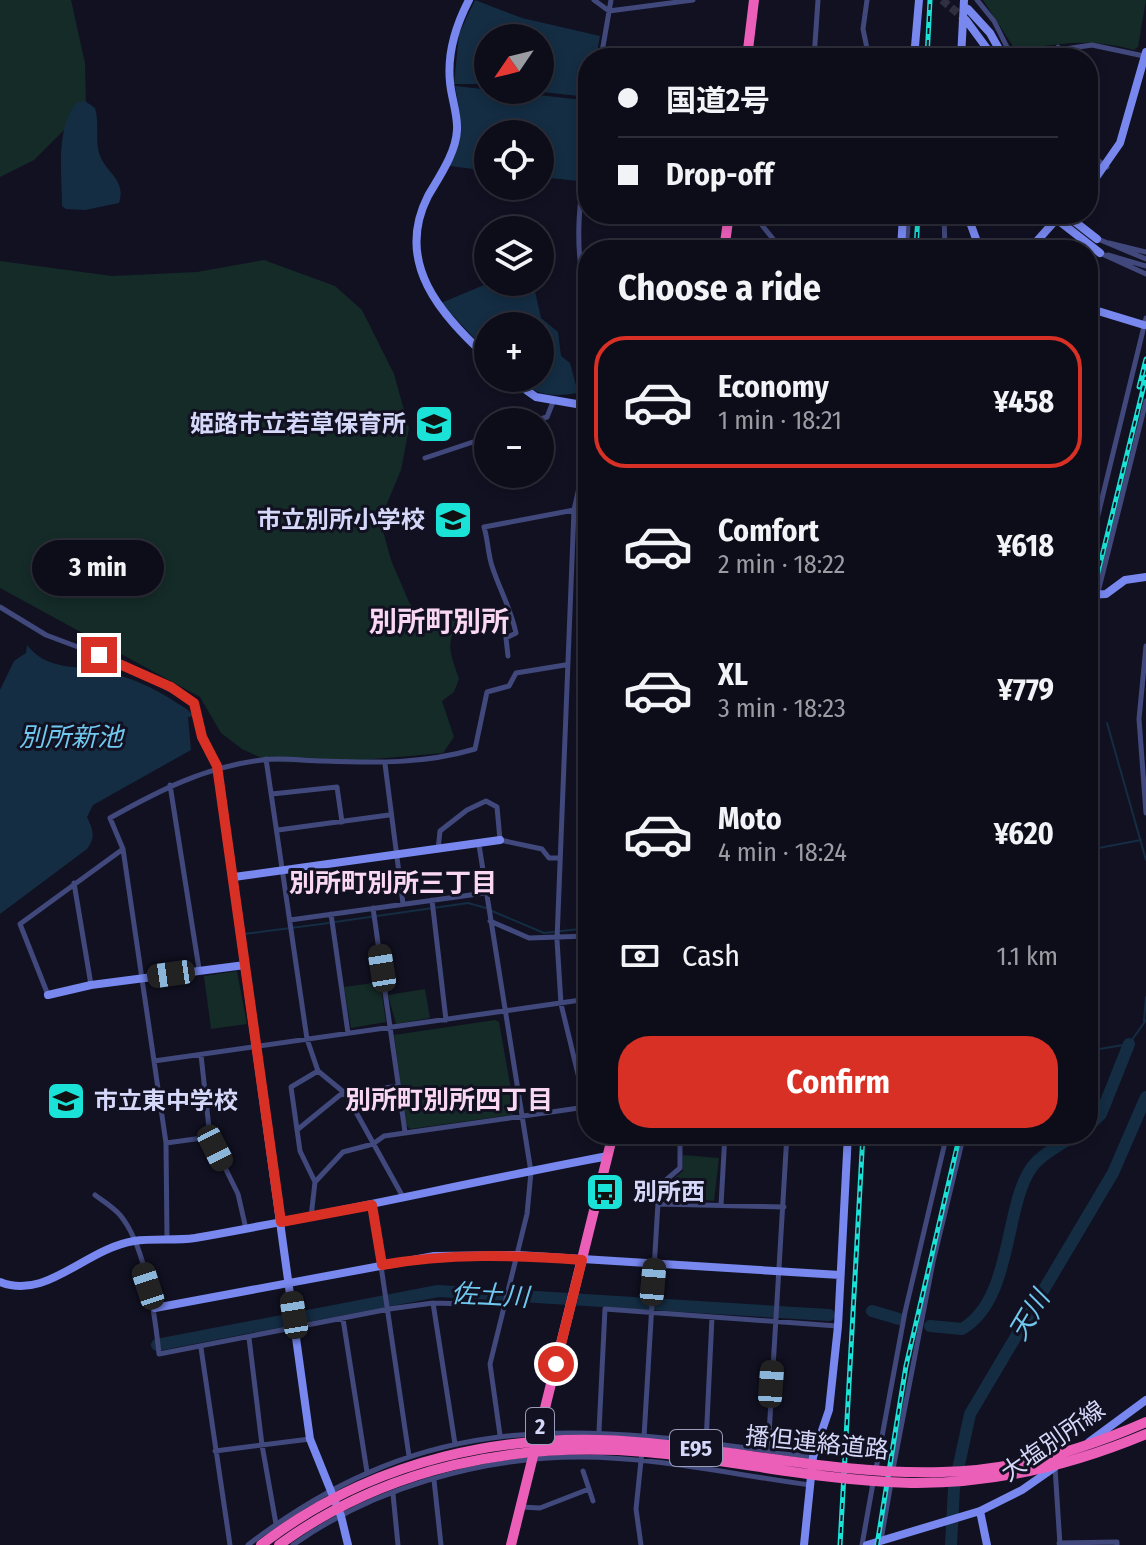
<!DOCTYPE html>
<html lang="en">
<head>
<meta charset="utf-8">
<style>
  :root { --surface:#0d0d1a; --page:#1b1b27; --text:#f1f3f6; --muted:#9a9ca2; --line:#2d2d39; --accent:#d93025 }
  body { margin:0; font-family:"Fira Sans Condensed","Noto Sans JP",sans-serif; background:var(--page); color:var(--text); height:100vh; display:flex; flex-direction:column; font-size:30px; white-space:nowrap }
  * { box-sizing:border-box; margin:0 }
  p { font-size:26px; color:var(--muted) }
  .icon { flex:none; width:44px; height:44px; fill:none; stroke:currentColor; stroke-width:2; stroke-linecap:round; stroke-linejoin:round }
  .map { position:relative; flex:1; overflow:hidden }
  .drawer { position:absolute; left:578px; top:240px; width:520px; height:904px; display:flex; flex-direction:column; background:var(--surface); border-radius:32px; box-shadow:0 4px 12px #0003,0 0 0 2px var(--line) }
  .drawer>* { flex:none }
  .top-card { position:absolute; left:578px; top:48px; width:520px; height:176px; border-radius:32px; box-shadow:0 4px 12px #0003,0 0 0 2px var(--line); display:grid; align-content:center; height:176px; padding:0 40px; background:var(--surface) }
  .needle { width:52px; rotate:235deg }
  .buttons { position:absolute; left:474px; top:24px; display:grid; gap:16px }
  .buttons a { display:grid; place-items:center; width:80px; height:80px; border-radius:50%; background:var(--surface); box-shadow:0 4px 12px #0003,0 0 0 2px var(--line); font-size:40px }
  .end { position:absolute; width:36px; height:36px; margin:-18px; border:10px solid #d93025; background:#fff; box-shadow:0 0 0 4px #fff }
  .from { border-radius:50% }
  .bubble { position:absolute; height:56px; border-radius:28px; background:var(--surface); box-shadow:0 4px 12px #0003,0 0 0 2px var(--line); font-size:26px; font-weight:700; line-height:56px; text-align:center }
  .car { position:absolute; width:24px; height:48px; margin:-24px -12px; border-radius:10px; box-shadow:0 0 6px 2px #0007; background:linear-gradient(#222 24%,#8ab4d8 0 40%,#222 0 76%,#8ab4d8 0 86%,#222 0) }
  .top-card b { display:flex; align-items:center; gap:28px; height:76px; font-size:30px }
  .top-card b+b { border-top:2px solid var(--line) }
  .top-card i { width:20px; height:20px; background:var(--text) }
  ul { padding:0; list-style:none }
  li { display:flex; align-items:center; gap:24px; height:132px; margin:0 16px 12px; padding:0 24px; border:4px solid transparent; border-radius:32px }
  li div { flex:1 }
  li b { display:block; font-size:30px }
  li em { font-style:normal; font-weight:700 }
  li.current { border-color:var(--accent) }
  li>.icon { width:72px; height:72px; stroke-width:1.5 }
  h2 { padding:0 40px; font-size:36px; line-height:96px }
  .pay { display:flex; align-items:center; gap:20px; height:88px; padding:0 40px; font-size:30px }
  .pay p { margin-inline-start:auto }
  .cta { display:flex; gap:16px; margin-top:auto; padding:16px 40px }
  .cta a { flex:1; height:92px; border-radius:32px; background:var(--accent); color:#fff; font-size:32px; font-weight:700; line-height:92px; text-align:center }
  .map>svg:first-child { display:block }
  .green { fill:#142b27 }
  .water { fill:#142d43 }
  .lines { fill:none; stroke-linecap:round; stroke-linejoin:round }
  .stream { stroke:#142d43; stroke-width:2 }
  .river { stroke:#142d43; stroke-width:12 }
  .secondary-tunnel { stroke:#2f2f42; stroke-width:8; stroke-dasharray:8 4; stroke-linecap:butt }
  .street { stroke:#41487b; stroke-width:5 }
  .secondary { stroke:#7888ef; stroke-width:8 }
  .highway { stroke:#ec5fb9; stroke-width:10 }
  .rail-casing { stroke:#1be2d6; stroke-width:5 }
  .rail { stroke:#112; stroke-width:2; stroke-dasharray:6; stroke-linecap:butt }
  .highway-bridge { stroke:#ec5fb9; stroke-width:10 }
  .route { stroke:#d93025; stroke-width:10 }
  .labels { text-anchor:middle; stroke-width:6; stroke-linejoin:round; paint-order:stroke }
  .shield { fill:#112; stroke:#9b9cb9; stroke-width:2 }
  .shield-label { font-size:22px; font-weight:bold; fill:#d6d8fa }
  .poi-label { font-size:24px; font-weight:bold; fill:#d6d8fa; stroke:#112; text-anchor:end }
  .street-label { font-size:24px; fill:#d6d8fa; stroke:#112 }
  .water-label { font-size:26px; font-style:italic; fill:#70c8ee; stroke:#112 }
  .neighbourhood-label { font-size:26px; font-weight:bold; fill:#fad8f3; stroke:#112 }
  .quarter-label { font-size:28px; font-weight:bold; fill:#fad8f3; stroke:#112 }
</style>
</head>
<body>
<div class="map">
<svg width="1146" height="1545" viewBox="0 0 1146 1545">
  <rect width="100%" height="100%" fill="#112"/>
  <path class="green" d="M 0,0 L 71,0 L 85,63 L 86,108 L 34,160 L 0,177 Z
    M 983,0 L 1146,0 L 1138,47 L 1134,50 C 1089,38 1061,43 1016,51 Z
    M 264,260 L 335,286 L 362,310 L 394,374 L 409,428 L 401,470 L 380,520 L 391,560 L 409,602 L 422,622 L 463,609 L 468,611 C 445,641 447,644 459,679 L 454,692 L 442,701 L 454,737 L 443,753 L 330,763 L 270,762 L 242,749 L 221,733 L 200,697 L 0,588 L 0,261 L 112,276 L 197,272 Z
    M 237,971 L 247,1024 L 211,1029 L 204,976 Z
    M 380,982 L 386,1022 L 351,1028 L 344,987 Z
    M 425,989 L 430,1018 L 396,1024 L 388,995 Z
    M 495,1020 L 499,1022 L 515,1112 L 512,1115 L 410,1129 L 406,1125 L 394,1035 Z
    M 683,1155 L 719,1158 L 714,1201 L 661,1195 L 663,1187 L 683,1171 Z"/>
  <path class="water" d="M 475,0 L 522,18 L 600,36 L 596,58 L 588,58 L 588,97 L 524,90 L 540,90 L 540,38 L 488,38 L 488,84 L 454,84 L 459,34 Z
    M 455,86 L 584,100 L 582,108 L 588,109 L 588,116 L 579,181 L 540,177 L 540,134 L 488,134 L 488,171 L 450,166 C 464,137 461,117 455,86 Z
    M 85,101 L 95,108 C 100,124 94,143 101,158 C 109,175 126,181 119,203 L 85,210 L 66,209 L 62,206 C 62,173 55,129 77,102 Z
    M 491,282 L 533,282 L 541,318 L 558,332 L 561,356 L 570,363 L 578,393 C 552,397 537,396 516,378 L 540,378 L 540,326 L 488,326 L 488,353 L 441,303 Z
    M 27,645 C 48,672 76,664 106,672 C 132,678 152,687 174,701 C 182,707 187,707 193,716 L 188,717 L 191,750 L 93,805 L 87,817 C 93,830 96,837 87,849 L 0,914 L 0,690 L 14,661 L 26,653 Z"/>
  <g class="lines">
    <path class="stream" d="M 1107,723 L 1146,860
      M 1088,850 L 1141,840
      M 492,911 L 544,933 L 588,928
      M 335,922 L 468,903 L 486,908
      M 244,934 L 329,923
      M 1144,1021 L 1146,997
      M 1088,1051 L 1129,1044 L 1146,1020"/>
    <path class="river" d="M 1088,1127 L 1101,1114 L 1129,1044
      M 872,1311 L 899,1319
      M 930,1326 L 962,1329 C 1013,1300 1004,1205 1032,1167 C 1043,1153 1062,1144 1077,1134
      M 157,1345 L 438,1291 L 829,1315
      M 951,1545 L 954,1488 L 970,1414 L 1113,1173 L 1146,1097"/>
    <path class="secondary-tunnel" d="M 942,0 L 966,20"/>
    <path class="street" d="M 594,0 L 609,11 L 693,0
      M 867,0 L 863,29 L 869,58
      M 977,0 L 994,21 L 1012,57
      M 1058,47 L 1060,58
      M 961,48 L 978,51 L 983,58
      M 1012,57 L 1092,45 L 1144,56
      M 601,58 L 611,0
      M 814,58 L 818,0
      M 588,149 C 580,195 572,252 588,296
      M 1088,153 L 1107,167
      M 753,214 L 782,250
      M 944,214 L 945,250
      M 1098,239 L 1146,259
      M 1109,243 L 1146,252
      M 906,250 L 909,214
      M 1100,253 L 1146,274
      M 1108,255 L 1146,266
      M 531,422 L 547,417 L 553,402
      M 425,458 L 488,437
      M 1088,556 L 1146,318
      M 0,607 L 46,635 L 126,665 L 194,703 L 202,737 L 217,766
      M 1088,632 L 1146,401
      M 1146,646 L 1139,719 L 1146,813
      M 508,656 L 506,638 L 516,633 C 510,606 500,591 492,566 C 488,554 488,540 484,527 L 574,510
      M 266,759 L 307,1039 L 318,1071 L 346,1094 L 403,1197
      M 385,764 L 403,904
      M 170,785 L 199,969
      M 272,794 L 337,787 L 342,822
      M 278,830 L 389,815
      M 479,845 L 531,1172 L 527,1214 L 490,1364 L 500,1435
      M 438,850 L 440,831 L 467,810 L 486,801 L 497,807 L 500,840 L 542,849 L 549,858 L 559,858
      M 74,883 L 91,985
      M 432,900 L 446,1020
      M 373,908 L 405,1132
      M 331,914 L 348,1033
      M 290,920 L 485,893
      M 490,921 L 529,938 L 588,936
      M 48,995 L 20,924 L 123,849
      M 201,1055 L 210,1137 L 238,1194 L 246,1229
      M 154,1061 L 588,999
      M 297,1130 L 340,1095 L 398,1086
      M 166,1143 L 210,1137
      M 315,1182 L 343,1152 L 373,1144 L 384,1136 L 586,1107 L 561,1004 L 557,940 L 574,510 L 588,447
      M 95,1195 C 103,1201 113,1207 120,1215 C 146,1246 155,1315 159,1354 L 389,1309 L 433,1303 L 505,1305
      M 658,1204 L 784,1207
      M 372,1205 L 409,1456
      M 721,1205 L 725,1134
      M 311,1217 L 315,1182 L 300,1151 L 291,1087 L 318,1071
      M 167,1239 L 166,1143 L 123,849 L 110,818 C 160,790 205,767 262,760 C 282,757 304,761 324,761 C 376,763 424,764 475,749 L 487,692 L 509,686 L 516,673 L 565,665
      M 433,1303 L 455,1444
      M 343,1319 L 367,1472
      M 249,1338 L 262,1445 L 276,1524
      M 201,1348 L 230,1545
      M 599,1431 L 605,1309 L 837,1326
      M 644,1437 L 659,1186 L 680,1168 L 680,1136 L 691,1134
      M 706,1443 L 712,1317
      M 215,1451 L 310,1439
      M 768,1451 L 787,1134
      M 1055,1467 L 1060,1545
      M 876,1469 L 905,1312 L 947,1134
      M 893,1469 L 933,1262 L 964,1134
      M 583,1471 L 593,1501
      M 434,1480 L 441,1545
      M 393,1494 L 398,1545
      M 521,1507 L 540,1508 L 589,1489
      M 881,1540 L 891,1483
      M 1059,1543 L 1117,1542 L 1117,1545
      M 248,1545 C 437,1400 593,1426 812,1457
      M 293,1545 C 373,1488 482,1457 580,1457 C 656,1457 735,1475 810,1485
      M 641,1545 L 636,1509 L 642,1451
      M 862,1545 L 873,1483"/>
    <path class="secondary" d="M 469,0 C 456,25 447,53 450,82 C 451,97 458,114 457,130 C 456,153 439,177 428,196 C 394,263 441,315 488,358
      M 968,9 L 990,33 L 1004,58
      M 966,20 L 994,58
      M 914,58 L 919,0
      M 961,58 L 964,0
      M 1088,189 L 1120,143 L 1146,52
      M 967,214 L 980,250
      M 1050,214 L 1100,253
      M 1065,214 L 1097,239
      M 901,250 L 903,214
      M 1029,250 L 1061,214
      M 1088,308 L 1144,325
      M 509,378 L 536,397 L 588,406
      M 1088,539 L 1092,540
      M 1088,595 L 1106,594 L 1125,580 L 1146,577
      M 217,766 L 310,1439 L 341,1516 L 348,1545
      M 234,877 L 500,840
      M 48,995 L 91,985 L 245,965
      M 0,1282 C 46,1301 85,1249 134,1241 C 154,1238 175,1241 195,1238 C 333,1214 470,1182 608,1156
      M 155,1308 L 434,1256 L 518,1255 L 840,1275
      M 1089,1442 L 1146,1400
      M 980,1511 L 987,1545
      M 804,1545 L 813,1457 L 829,1410 L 838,1326 L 848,1134
      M 867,1545 L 980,1511 L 1022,1490 L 1055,1467"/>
    <path class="highway" d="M 747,58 L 754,0
      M 724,250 L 729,214
      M 511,1545 L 613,1134"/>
    <g class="rail-casing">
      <path id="rail" d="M 927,58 L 930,0
        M 916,250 L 918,214
        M 1139,387 L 1146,359
        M 1088,613 L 1146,377
        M 840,1545 L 863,1134
        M 877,1545 L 906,1366 L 960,1134"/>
    </g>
    <use href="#rail" class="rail"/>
    <path class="highway-bridge" d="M 261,1545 C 372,1459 510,1429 648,1443 C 746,1452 842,1475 942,1472 C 1012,1471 1082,1450 1146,1422
      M 279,1545 C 386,1467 515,1441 646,1452 C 735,1460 821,1481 911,1483 C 992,1484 1072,1465 1146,1434"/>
  </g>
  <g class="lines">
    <path class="route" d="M 99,655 L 171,687 L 194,703 L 202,737 L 217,766 L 281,1222 L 372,1205 L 382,1265 C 449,1253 514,1255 582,1260 L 556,1364"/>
  </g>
  <defs>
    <g id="school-square" transform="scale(2)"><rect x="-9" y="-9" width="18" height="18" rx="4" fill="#1be2d6" stroke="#112"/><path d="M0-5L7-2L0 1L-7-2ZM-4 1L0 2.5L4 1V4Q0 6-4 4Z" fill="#111"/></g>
    <g id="bus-square" transform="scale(2)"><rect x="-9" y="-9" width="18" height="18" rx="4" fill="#1be2d6" stroke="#112"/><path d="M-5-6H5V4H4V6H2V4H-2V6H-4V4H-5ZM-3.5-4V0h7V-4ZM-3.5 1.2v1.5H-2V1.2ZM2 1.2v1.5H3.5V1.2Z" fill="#111"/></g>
  </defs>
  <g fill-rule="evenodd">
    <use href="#school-square" x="434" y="424"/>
    <use href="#school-square" x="453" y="520"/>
    <use href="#school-square" x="66" y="1101"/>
    <use href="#bus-square" x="605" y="1192"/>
  </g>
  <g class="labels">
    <g class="shield">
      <rect x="526" y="1408" width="28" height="36" rx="6"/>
      <rect x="670" y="1430" width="52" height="36" rx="6"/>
    </g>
    <g class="shield-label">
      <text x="540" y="1434">2</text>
      <text x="696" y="1456">E95</text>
    </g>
    <g class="poi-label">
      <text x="406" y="432">姫路市立若草保育所</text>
      <text x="425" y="528">市立別所小学校</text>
      <text x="94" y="1109" text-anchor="start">市立東中学校</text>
      <text x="633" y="1200" text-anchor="start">別所西</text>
    </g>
    <g class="street-label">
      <text transform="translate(1053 1441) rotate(-35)" y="8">大塩別所線</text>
      <text transform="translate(817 1443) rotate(6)" y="8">播但連絡道路</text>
    </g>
    <g class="water-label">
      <text x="71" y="746">別所新池</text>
      <text transform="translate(490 1295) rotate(3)" y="9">佐土川</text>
      <text transform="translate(1029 1315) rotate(-59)" y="9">天川</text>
    </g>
    <g class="neighbourhood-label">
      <text x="393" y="892">別所町別所三丁目</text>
      <text x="449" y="1109">別所町別所四丁目</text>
    </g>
    <g class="quarter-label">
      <text x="439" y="631">別所町別所</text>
    </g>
  </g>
</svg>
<div class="buttons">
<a><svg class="needle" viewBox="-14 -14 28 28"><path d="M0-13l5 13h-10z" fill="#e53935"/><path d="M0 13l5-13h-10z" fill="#9a9ca2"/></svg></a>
<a><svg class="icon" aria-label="locate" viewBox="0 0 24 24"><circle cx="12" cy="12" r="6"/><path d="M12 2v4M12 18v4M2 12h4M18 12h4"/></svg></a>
<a><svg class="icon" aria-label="layers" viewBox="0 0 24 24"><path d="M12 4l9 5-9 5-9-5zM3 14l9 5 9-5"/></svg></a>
<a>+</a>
<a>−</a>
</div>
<i class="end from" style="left:556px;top:1364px"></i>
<i class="end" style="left:99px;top:655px"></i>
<div class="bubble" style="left:32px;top:540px;width:132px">3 min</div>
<i class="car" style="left:382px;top:968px;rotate:351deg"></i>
<i class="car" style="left:171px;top:974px;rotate:262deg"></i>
<i class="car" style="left:215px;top:1148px;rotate:153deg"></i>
<i class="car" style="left:653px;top:1282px;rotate:5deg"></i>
<i class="car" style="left:148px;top:1286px;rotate:342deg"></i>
<i class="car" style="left:294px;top:1315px;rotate:351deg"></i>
<i class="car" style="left:771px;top:1384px;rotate:4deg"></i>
<div class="top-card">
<b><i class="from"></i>国道2号</b>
<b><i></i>Drop-off</b>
</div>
<section class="drawer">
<h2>Choose a ride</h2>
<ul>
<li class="current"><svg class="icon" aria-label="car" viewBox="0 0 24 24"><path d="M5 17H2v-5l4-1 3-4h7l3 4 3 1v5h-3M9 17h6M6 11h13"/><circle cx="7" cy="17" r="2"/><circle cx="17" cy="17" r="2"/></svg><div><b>Economy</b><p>1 min · 18:21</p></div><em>¥458</em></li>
<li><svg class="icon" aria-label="car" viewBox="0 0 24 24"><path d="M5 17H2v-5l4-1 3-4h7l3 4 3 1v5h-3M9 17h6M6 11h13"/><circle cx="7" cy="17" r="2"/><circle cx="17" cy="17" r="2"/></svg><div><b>Comfort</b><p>2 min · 18:22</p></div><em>¥618</em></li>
<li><svg class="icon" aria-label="car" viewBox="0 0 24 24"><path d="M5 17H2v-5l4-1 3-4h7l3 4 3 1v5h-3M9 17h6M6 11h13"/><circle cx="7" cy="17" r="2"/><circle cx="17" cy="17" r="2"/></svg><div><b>XL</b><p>3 min · 18:23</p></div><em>¥779</em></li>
<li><svg class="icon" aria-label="car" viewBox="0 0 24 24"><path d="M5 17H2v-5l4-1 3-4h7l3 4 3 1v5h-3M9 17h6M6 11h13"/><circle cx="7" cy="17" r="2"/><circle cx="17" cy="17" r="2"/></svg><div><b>Moto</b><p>4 min · 18:24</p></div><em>¥620</em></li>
</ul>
<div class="pay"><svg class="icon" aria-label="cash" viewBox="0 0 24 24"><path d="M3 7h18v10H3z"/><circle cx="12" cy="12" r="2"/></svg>Cash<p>1.1 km</p></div>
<div class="cta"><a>Confirm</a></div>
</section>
</div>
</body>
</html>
